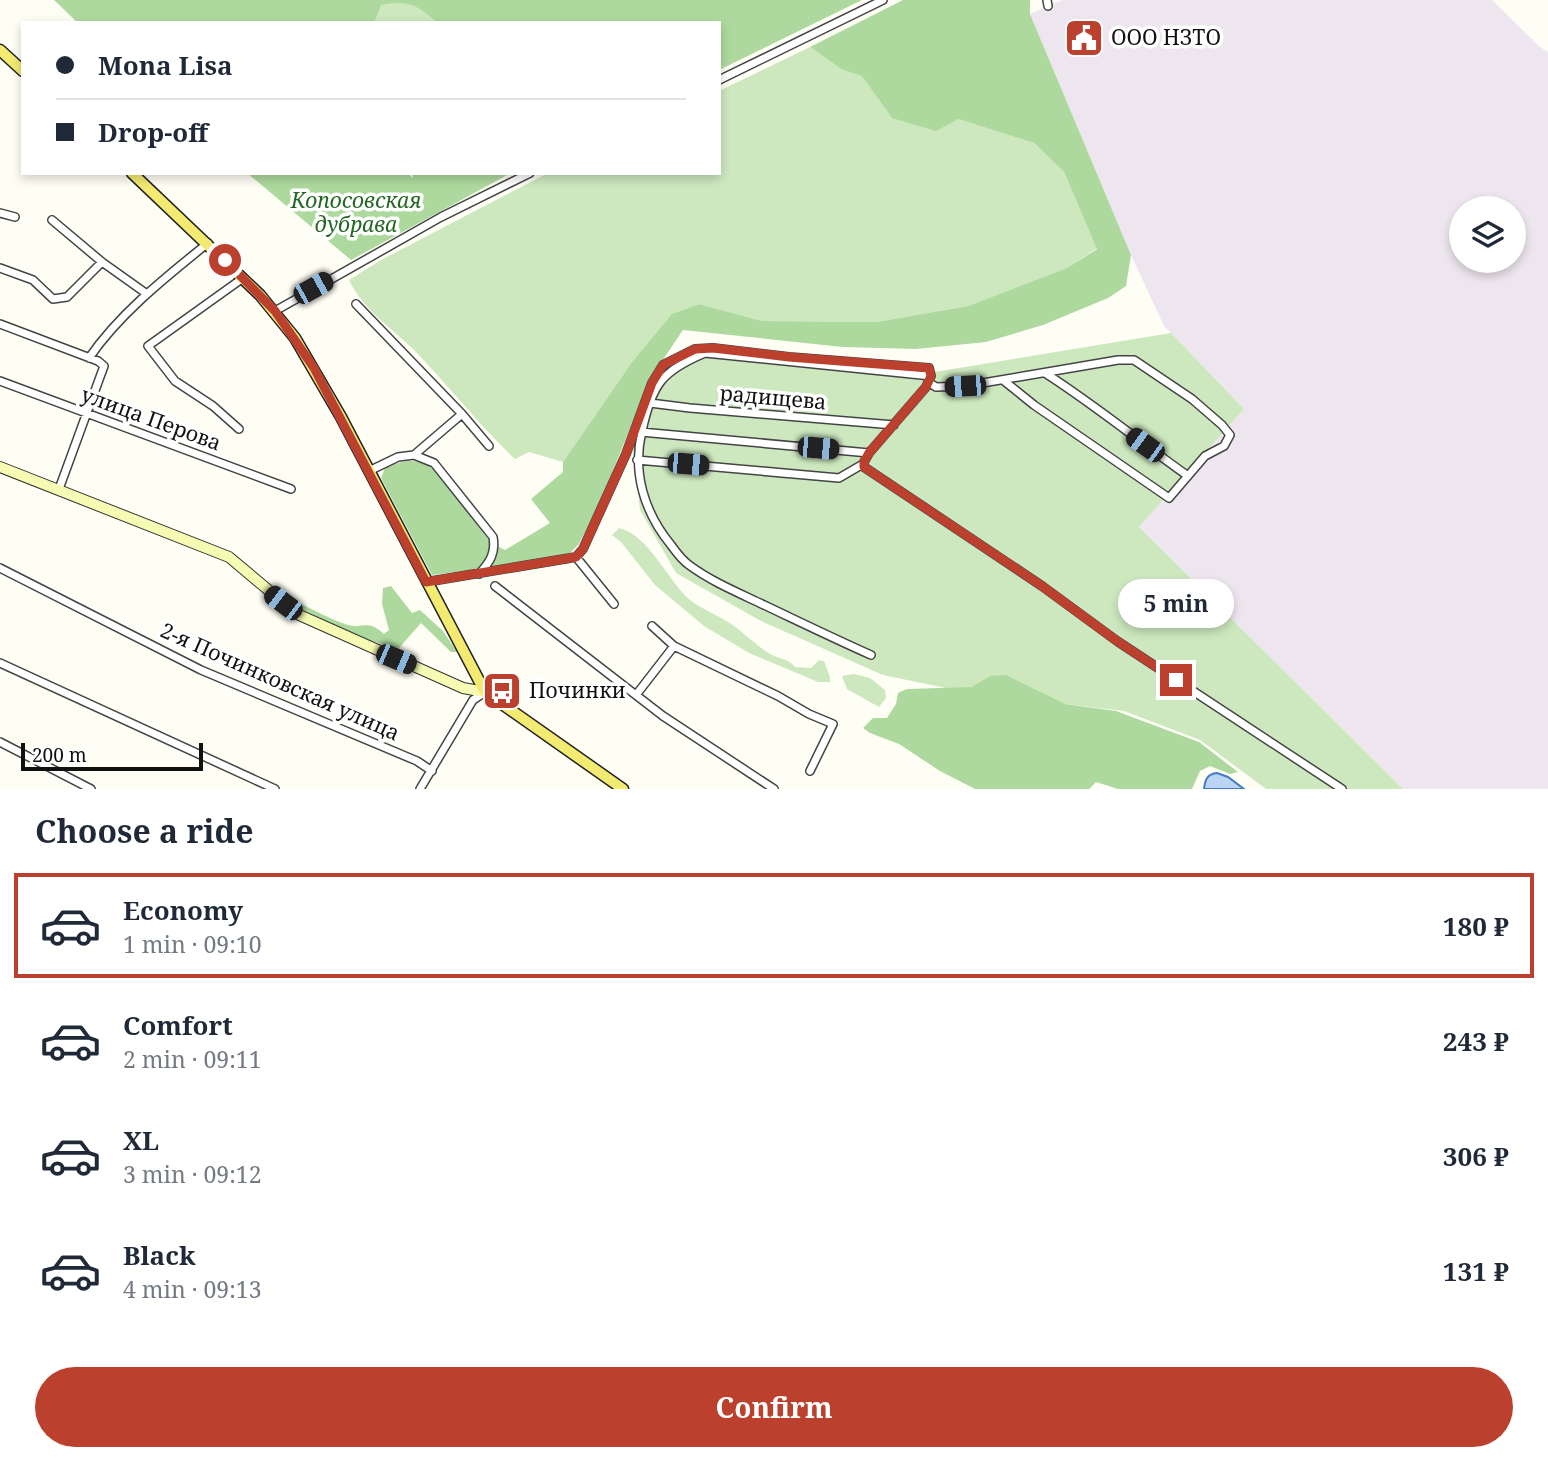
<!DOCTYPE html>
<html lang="en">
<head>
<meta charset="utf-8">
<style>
  :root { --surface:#fff; --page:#f6f6f7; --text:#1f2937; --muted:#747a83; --line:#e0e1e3; --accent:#bb402e }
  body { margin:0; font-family:"Noto Serif",serif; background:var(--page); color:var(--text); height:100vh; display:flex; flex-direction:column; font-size:26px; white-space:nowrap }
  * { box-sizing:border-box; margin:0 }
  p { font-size:23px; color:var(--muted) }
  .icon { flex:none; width:38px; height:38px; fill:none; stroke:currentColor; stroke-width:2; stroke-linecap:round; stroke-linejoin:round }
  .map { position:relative; height:789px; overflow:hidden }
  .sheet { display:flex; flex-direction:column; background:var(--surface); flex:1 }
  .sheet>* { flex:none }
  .top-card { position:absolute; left:21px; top:21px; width:700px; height:154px; border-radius:0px; box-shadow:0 4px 10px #0003; display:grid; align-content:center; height:154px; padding:0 35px; background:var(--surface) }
  .fabs { position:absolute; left:1449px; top:196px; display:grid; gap:14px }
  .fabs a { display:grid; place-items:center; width:77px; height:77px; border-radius:50%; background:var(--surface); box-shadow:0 4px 10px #0003; font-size:35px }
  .scale { position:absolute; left:21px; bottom:18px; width:182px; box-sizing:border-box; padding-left:7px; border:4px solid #111; border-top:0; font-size:19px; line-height:24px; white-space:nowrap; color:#111; -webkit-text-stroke:5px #fff; paint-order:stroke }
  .end { position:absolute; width:32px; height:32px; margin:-16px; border:9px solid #bb402e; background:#fff; box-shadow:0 0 0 4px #fff }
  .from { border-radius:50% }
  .bubble { position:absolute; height:49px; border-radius:24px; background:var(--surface); box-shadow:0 4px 10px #0003; font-size:23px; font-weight:700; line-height:49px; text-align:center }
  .car { position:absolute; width:21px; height:42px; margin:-21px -10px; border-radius:9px; box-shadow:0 0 5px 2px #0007; background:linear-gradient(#222 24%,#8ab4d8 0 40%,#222 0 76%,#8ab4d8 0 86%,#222 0) }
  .top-card b { display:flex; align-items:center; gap:24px; height:66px; font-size:26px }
  .top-card b+b { border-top:2px solid var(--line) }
  .top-card i { width:18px; height:18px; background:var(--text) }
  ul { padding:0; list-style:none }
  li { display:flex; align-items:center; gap:21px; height:105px; margin:0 14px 10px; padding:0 21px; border:4px solid transparent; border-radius:0px }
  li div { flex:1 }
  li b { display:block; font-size:26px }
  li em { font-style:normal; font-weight:700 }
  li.on { border-color:var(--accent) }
  li>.icon { width:63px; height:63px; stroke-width:1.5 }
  h2 { padding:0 35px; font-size:32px; line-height:84px }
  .cta { display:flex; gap:14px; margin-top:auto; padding:14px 35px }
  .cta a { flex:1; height:80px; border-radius:42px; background:var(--accent); color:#fff; font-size:28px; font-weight:700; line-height:80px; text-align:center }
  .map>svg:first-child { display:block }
  .industrial { fill:#eee6ee; fill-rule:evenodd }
  .green { fill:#cde8bf }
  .forest { fill:#aed99e }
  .water { fill:#bbd5f4; stroke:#457cc8; stroke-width:2 }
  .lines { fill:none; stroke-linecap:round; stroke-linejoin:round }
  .street-casing { stroke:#444; stroke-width:10 }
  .secondary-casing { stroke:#333; stroke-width:12 }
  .primary-casing { stroke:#222; stroke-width:13 }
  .street { stroke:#fff; stroke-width:7 }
  .secondary { stroke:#f6fbb3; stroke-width:10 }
  .primary { stroke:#f2ea71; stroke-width:10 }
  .route { stroke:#bb402e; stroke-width:9 }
  .labels { text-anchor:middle; stroke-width:7; stroke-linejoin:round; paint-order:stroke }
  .poi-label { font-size:21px; fill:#111; stroke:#fff; text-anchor:start }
  .park-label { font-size:21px; font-style:italic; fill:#246723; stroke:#fff }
  .street-label { font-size:21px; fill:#111; stroke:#fff }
</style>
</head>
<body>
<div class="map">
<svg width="1548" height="789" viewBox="0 0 1548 789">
  <rect width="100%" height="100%" fill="#fefef5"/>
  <path class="industrial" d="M 1062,0 L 1492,0 L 1540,47 L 1548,52 L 1548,789 L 1403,789 L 1139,527 L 1244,409 L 1164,326 L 1131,255 L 1030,14 ZM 1461,208 L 1514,208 L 1514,261 L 1461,261 Z"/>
  <path class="green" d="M 400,1 L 421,8 L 437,23 L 375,21 L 380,5 Z
    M 810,47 L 841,69 L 862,75 L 892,118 L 958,119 L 1034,143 L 1064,172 L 1097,248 L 1067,268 L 968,306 L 876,322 L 762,321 L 699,304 L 673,314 L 632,362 L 563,462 L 529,452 L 515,459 C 479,425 449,386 415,351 C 392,328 363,310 349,280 L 381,260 L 548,173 L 719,173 L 719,91 Z
    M 1171,333 L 1244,409 L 1139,527 L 1403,789 L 1266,789 L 1200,740 L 1124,711 L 965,692 L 883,675 L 761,621 L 676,573 L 640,510 L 633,450 L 644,404 L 656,381 L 674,363 L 701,351 L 934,372 Z
    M 619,528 C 649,535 667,580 690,600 C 701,609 716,614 728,622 C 743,631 756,646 772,655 C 780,659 789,659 795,667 L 811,668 L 819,660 L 824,661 L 830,677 L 830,682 L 818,682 L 749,653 L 704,626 L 655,585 L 621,542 L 612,535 Z
    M 854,674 L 870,678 L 885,690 L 886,698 L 879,707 L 847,689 L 842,676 Z"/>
  <path class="forest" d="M 54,0 L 862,0 L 719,70 L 719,23 L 437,23 C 417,4 408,0 381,5 L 375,21 L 377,23 L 78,23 Z
    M 903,0 L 1030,0 L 1030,14 L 1131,255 L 1126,286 L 1108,298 L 1043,325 L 986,342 L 916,349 L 843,347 L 683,330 L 650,379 L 595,515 L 578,545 L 570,553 L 495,567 L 432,575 L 381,478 L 385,468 C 405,459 420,457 437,472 L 491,543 L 505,550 L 550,523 L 531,499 L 563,472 L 563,462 L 632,362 L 672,314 L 699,304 L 762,321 L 876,322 L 968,306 L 1067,268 L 1097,249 L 1064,172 L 1034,143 L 958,119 L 936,131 L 892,118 L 862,76 L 841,69 L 810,47 Z
    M 247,173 L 408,173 L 412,178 L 414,173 L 511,173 L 351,260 Z
    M 391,586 L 412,613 L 420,610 L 443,631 L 457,652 L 451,652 L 421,623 L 399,648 C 364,642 331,623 300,608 L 296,602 C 313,609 331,620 348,625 C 364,629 367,619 384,634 L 389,630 L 382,604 L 383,588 Z
    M 1006,675 L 1065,704 L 1116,711 L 1199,742 L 1238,772 L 1230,774 L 1210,766 L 1200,771 L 1192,789 L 1118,789 L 1096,782 L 1089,789 L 975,789 L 940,771 L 899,744 L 870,733 L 863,728 L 873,718 L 887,718 L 896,704 L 898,693 L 907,689 L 972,687 L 990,676 Z"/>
  <path class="water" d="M 1217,773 L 1228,777 L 1244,789 L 1204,789 C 1205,780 1207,774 1217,773 Z"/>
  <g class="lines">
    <g class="street-casing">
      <path id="street" d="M 1047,0 L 1048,6
        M 719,80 L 883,0
        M 0,213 L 15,217
        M 52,220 L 102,262 L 147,294
        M 0,268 L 33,280 L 53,299 L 67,297 L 102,262
        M 356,304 L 462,414 L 489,446
        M 275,311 L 441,217 L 530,173
        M 0,324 L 98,361 L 104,366 L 59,489
        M 89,358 C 120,313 166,277 208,243
        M 1045,373 C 1095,405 1140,442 1188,476
        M 0,381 L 291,489
        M 928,382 L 936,387 L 965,386 L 1118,360 L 1134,360 L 1192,399 L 1222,425 L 1230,435 L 1224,446 L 1205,456 L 1169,498 L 1034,405 L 1003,380
        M 650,403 L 690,408 L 894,425
        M 239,429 L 213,406 L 175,381 L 148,346 L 243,278
        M 641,432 L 869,453
        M 414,455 L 434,463 L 493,537 C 496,553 490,562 479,574
        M 637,460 L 839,478 L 863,464
        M 369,471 L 398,457 L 414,455 L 462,414
        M 576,557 L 614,604
        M 0,568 L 201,670 L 417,761 L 432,771
        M 426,582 L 576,557 L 583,549 L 626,454 L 652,383 L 663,365 L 695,349 L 713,348 L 789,357 L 929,368 L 931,376 L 926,387 L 869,453 L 864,462 L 864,467 L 1042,586 L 1117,641 L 1342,789
        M 495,586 L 663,716 L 774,789
        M 652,626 L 674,646 L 778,696 L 809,714 L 833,724 L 810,771
        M 871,655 C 835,639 800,622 764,605 C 739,593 712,582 689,565 C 682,560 676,552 671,545 C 644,512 632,472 642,431 C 652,384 662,371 705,353 L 931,376
        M 0,663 L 275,789
        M 636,695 L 674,646
        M 0,742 L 91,789
        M 420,789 L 473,700 L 485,692"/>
    </g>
    <g class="secondary-casing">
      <path id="secondary" d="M 0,467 L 229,557 L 297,614 L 463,688 L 485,692"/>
    </g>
    <g class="primary-casing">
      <path id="primary" d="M 0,50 L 23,71
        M 132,173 L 260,295 L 295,338 L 341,417 L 485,692 L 623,789"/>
    </g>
    <use href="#street" class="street"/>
    <use href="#secondary" class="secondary"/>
    <use href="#primary" class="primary"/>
  </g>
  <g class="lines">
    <path class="route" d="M 225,260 L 275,311 L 314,368 L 426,582 L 576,557 L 583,549 L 626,454 L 652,383 L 663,365 L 695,349 L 713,348 L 789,357 L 929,368 L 931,376 L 926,387 L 869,453 L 864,462 L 864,467 L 1042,586 L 1117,641 L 1176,680"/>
  </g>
  <defs>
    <g id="civic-square" transform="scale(2.0125)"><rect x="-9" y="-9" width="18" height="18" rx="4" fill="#bb402e" stroke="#fff"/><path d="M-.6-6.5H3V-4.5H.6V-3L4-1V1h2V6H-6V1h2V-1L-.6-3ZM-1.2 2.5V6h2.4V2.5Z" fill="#fff"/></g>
    <g id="bus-square" transform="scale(2.0125)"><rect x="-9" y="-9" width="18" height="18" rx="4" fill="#bb402e" stroke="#fff"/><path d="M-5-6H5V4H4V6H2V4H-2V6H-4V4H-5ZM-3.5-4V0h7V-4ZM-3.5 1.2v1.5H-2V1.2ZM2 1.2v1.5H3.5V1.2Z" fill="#fff"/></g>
  </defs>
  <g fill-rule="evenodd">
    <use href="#civic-square" x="1084" y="38"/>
    <use href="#bus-square" x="502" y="691"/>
  </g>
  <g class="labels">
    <g class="poi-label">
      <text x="1111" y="45">ООО НЗТО</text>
      <text x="529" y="698">Починки</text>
    </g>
    <g class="park-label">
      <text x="356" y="208">Копосовская<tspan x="356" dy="24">дубрава</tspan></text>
    </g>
    <g class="street-label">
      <text transform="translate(773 398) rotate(5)" y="7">радищева</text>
      <text transform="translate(151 419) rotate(20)" y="7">улица Перова</text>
      <text transform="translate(280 682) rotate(24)" y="7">2-я Починковская улица</text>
    </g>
  </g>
</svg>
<div class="fabs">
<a><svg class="icon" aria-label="layers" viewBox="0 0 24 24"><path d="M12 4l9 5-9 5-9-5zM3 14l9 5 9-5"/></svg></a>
</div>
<div class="scale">200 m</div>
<i class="end from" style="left:225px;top:260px"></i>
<i class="end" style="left:1176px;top:680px"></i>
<div class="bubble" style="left:1118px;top:579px;width:116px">5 min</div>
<i class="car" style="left:313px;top:288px;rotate:61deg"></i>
<i class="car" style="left:965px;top:386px;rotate:267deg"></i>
<i class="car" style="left:1145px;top:445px;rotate:306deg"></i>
<i class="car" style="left:818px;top:448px;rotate:95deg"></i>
<i class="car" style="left:688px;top:464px;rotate:95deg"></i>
<i class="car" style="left:283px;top:603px;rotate:307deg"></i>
<i class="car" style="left:396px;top:659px;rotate:113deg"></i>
<div class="top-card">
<b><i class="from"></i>Mona Lisa</b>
<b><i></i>Drop-off</b>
</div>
</div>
<section class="sheet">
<h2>Choose a ride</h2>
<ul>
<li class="on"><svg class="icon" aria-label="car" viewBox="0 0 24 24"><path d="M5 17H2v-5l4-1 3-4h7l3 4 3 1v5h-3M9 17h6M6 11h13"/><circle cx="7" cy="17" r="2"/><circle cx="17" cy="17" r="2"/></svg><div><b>Economy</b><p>1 min · 09:10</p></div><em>180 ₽</em></li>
<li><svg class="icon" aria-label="car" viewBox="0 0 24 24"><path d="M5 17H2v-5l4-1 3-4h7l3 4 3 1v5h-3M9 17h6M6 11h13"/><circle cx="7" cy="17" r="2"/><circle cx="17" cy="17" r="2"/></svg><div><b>Comfort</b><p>2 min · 09:11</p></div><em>243 ₽</em></li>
<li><svg class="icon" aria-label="car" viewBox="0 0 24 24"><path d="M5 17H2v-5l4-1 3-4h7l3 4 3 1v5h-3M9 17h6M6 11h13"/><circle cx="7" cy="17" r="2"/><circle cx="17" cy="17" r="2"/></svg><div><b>XL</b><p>3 min · 09:12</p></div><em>306 ₽</em></li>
<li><svg class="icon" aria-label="car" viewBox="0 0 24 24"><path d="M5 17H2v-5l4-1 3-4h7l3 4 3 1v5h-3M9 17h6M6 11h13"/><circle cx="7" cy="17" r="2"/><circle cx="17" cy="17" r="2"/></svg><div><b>Black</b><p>4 min · 09:13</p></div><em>131 ₽</em></li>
</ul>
<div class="cta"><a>Confirm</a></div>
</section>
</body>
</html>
